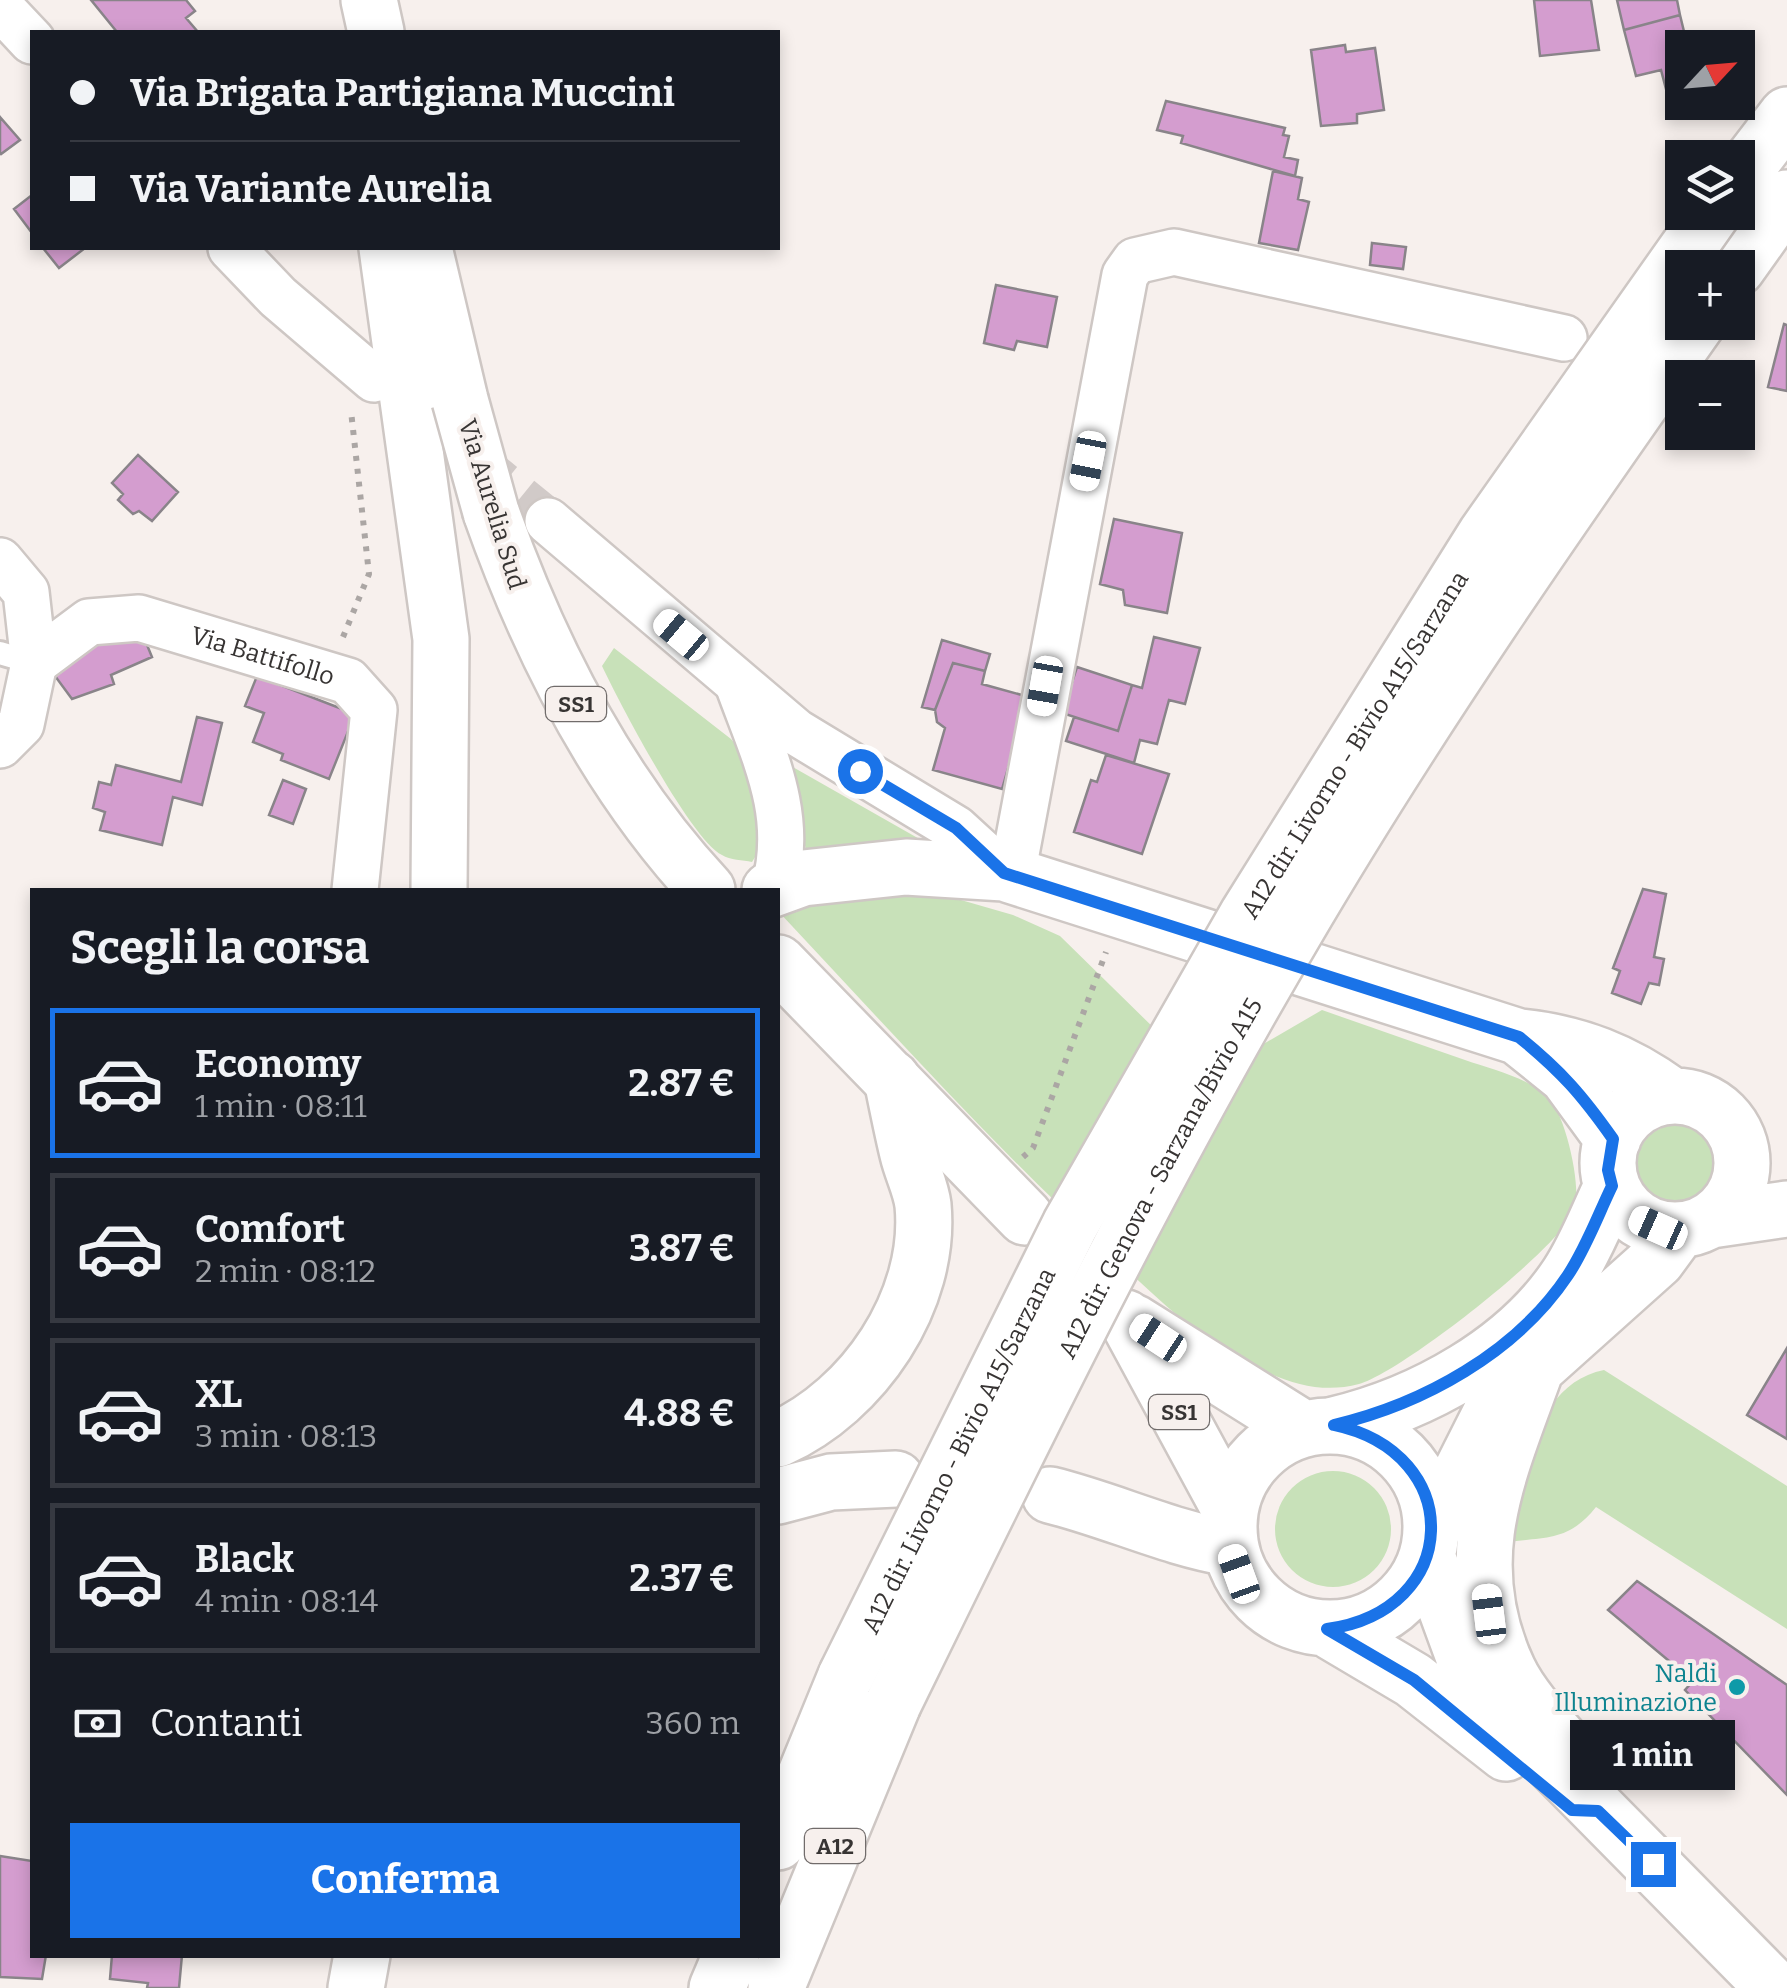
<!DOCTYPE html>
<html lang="it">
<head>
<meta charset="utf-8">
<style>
  :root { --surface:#171b24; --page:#242831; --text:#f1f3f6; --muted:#9ea1a6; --line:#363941; --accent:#1a73e8 }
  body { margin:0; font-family:Bitter,serif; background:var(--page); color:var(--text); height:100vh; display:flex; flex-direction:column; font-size:38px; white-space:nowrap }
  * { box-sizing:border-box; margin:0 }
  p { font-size:32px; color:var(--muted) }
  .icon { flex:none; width:55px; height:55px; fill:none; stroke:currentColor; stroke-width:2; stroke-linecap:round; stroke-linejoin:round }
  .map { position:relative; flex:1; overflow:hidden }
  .drawer { position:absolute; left:30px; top:888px; width:750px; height:1070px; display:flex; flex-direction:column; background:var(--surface); border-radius:0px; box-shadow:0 5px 15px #0003 }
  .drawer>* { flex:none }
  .top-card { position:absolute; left:30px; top:30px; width:750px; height:220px; border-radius:0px; box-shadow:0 5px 15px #0003; display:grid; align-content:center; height:220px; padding:0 40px; background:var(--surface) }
  .needle { width:65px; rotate:64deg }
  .buttons { position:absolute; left:1665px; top:30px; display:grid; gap:20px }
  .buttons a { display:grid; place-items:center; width:90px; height:90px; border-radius:0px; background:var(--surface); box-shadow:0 5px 15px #0003; font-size:50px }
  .end { position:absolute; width:45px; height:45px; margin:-22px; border:12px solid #1a73e8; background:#fff; box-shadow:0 0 0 5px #fff }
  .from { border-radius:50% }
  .bubble { position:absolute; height:70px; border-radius:0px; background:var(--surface); box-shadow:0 5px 15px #0003; font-size:32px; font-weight:700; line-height:70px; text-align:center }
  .car { position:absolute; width:30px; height:60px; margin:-30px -15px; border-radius:12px; box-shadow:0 0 8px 2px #0007; background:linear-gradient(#fff 24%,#345 0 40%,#fff 0 76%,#345 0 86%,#fff 0) }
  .top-card b { display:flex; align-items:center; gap:35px; height:95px; font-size:38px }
  .top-card b+b { border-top:2px solid var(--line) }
  .top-card i { width:25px; height:25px; background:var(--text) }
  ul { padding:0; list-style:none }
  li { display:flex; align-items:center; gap:30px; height:150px; margin:0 20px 15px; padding:0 20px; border:5px solid var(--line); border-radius:0px }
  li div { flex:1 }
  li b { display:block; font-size:38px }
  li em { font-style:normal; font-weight:700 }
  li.selected { border-color:var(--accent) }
  li>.icon { width:90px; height:90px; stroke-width:1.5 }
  h2 { padding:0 40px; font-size:45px; line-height:120px }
  .pay { display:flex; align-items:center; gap:25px; height:110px; padding:0 40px; font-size:38px }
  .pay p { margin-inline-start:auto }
  .primary-button { display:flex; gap:20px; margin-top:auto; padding:20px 40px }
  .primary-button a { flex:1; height:115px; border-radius:0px; background:var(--accent); color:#fff; font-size:40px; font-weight:700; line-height:115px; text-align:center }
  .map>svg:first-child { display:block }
  .green { fill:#c8e1b9 }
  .building { fill:#d49dcf; stroke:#898489; stroke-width:2.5 }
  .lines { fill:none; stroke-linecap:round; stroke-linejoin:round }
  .minor-tunnel { stroke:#d1cac8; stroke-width:45; stroke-dasharray:45 22; stroke-linecap:butt }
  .service-casing { stroke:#cec7c4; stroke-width:28 }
  .minor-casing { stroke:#cec7c4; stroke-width:50 }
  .secondary-casing { stroke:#cec7c4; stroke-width:60 }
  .primary-casing { stroke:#cec7c4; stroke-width:60 }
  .motorway-casing { stroke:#cec7c4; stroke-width:60 }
  .path { stroke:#aba6a4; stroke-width:6; stroke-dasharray:5 8; stroke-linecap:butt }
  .service { stroke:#fff; stroke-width:22 }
  .minor { stroke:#fff; stroke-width:45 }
  .secondary { stroke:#fff; stroke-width:55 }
  .primary { stroke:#fff; stroke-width:55 }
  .motorway { stroke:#fff; stroke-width:55 }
  .primary-bridge-casing { stroke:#cec7c4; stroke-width:60; stroke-linecap:butt }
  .motorway-bridge-casing { stroke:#cec7c4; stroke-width:60; stroke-linecap:butt }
  .primary-bridge { stroke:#fff; stroke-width:55 }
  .motorway-bridge { stroke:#fff; stroke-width:55 }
  .route { stroke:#1a73e8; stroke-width:12 }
  .culture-dot { fill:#0f9aa8; stroke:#f7f0ed; stroke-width:4 }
  .labels { text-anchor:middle; stroke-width:8; stroke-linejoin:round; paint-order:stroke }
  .shield { fill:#f7f0ed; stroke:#716c6b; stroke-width:2.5 }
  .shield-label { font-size:22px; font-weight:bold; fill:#373433 }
  .street-label { font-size:25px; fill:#373433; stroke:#f7f0ed }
  .culture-label { font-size:25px; fill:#0d838f; stroke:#f7f0ed; text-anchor:end }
</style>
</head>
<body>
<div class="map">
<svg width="1787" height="1988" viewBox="0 0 1787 1988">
  <rect width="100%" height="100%" fill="#f7f0ed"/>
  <path class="green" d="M 614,648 L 731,739 L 746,757 L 764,843 L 752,862 C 743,860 730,860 722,855 C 691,840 619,702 602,666 Z
    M 791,766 L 930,845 L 806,851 Z
    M 884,892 L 961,900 L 1013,915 L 1060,936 L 1160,1034 L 1253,1050 L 1322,1010 C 1370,1027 1417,1043 1465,1060 C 1491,1069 1526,1077 1547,1096 C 1565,1111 1583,1190 1574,1211 C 1558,1250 1400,1373 1359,1384 C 1325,1393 1295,1385 1264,1371 C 1202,1345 1152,1293 1103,1247 C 989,1141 885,1025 778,911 Z
    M1637 1164a39 39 0 1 1 78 0a39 39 0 1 1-78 0Z
    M 1604,1370 L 1787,1486 L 1787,1629 L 1596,1507 C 1569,1541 1547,1537 1506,1542 C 1521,1483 1532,1384 1604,1370 Z
    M1275 1529a58 58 0 1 1 116 0a58 58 0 1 1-116 0Z"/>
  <path class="building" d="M 91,0 L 186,0 L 195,11 L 186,18 L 198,32 L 117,32 Z
    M 1534,0 L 1591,0 L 1599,50 L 1540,56 Z
    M 1617,0 L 1677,0 L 1680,15 L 1624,30 Z
    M 1680,15 L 1688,48 L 1682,48 L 1682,102 L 1701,105 L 1672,112 L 1661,70 L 1636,76 L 1624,30 Z
    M 1345,45 L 1346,52 L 1375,48 L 1384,110 L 1357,114 L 1357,123 L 1321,126 L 1311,50 Z
    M 1166,101 L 1285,128 L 1283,135 L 1289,136 L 1284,157 L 1298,160 L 1295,176 L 1181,143 L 1183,136 L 1157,130 Z
    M 0,117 L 20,140 L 1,154 L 0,153 Z
    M 1273,171 L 1302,178 L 1298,199 L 1309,202 L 1298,250 L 1259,243 Z
    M 32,195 L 32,233 L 14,209 Z
    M 1372,243 L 1406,247 L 1403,269 L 1370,265 Z
    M 43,248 L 85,248 L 59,268 Z
    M 996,285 L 1057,297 L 1047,347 L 1017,341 L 1014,350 L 984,343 Z
    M 1784,324 L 1787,325 L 1787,391 L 1768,387 Z
    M 138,455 L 178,492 L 152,521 L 139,511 L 133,514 L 118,500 L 123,494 L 112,483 Z
    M 1114,519 L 1182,533 L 1167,613 L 1125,605 L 1123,590 L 1100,584 Z
    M 140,628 L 152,657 L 111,675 L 114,684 L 72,699 L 55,676 L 82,650 Z
    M 1154,637 L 1200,648 L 1185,704 L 1169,700 L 1157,744 L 1140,740 L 1134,763 L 1066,741 L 1074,717 L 1118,731 L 1132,685 L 1142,688 Z
    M 942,640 L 990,654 L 985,671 L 953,663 L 935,710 L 922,707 Z
    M 953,663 L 985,671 L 982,684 L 1029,697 L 1002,789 L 933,770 L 945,728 L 937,722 L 935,710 Z
    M 1077,667 L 1132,685 L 1118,731 L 1062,713 Z
    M 257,676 L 355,714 L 329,779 L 281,760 L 283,754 L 253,742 L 264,713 L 245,706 Z
    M 197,717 L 222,723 L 202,805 L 173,797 L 162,845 L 100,830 L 105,812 L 93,808 L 99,782 L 111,785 L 116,765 L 181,782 Z
    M 1106,755 L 1169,774 L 1142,854 L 1074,832 L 1091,780 L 1097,782 Z
    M 283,780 L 306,789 L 293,824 L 269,815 Z
    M 1643,889 L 1666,894 L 1654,957 L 1664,959 L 1659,985 L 1649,983 L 1641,1004 L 1612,993 L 1620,971 L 1613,968 Z
    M 1787,1348 L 1787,1439 L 1747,1415 Z
    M 1637,1581 L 1787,1685 L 1787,1795 L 1685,1690 L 1693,1681 L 1608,1610 Z
    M 0,1856 L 32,1861 L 32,1955 L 46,1955 L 42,1979 L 0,1977 Z
    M 112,1955 L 182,1955 L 179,1988 L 147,1988 L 148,1983 L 110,1979 Z"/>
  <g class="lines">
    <path class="minor-tunnel" d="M 468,456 L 548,521"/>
    <g class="service-casing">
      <path id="service" d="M 0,653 L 34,663"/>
    </g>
    <g class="minor-casing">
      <g id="minor">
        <path d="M 0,7 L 32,41"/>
        <path d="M 231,248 L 278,297 L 374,379"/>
        <path d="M 548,521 L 796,732 L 956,829 L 1004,873"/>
        <path d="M 0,561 L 26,592 L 34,663 L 21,724 L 0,745"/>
        <path id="s1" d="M 34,663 L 89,622 L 139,618 L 348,681 L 374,710 L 355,890"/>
        <path d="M 738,684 C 763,754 795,814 774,888"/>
        <path d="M 1012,875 L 1125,275 L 1135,261 L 1174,252 L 1564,338"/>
      </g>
    </g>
    <g class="secondary-casing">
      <path id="secondary" d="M 770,890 L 803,878 L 906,867 L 1004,873 L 1519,1037 C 1578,1043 1624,1061 1672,1096
        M 1521,1039 L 1567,1076 L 1613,1139
        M1608 1163a67 67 0 1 1 134 0a67 67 0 1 1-134 0Z
        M 1711,1220 L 1787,1209
        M 1537,1366 C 1499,1472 1456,1559 1508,1670 C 1523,1702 1556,1734 1579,1761
        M 1334,1425 C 1422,1404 1517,1352 1568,1275 C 1586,1248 1598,1215 1612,1186
        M 778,1439 C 863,1401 932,1301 923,1205 C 921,1188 912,1171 908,1154 C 902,1129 897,1104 892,1079
        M 1432,1530 L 1495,1405 L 1657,1260 L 1679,1230"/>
    </g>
    <g class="primary-casing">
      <path id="primary" d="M 369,0 L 376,32
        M 424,248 L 460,400
        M 491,512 C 539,648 608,784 707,890
        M 778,963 L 1025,1217
        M 1126,1318 L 1229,1508
        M 1133,1322 L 1302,1428
        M1229 1527a101 101 0 1 1 202 0a101 101 0 1 1-202 0Z
        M 1427,1556 L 1469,1671 L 1497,1707 L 1774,1988
        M 1327,1629 L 1413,1680 L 1506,1753"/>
    </g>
    <g class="motorway-casing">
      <path id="motorway" d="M 1738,179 L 1787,115
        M 387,248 L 441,639 L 439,890
        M 1737,268 L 1787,198
        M 1050,1495 C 1111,1510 1169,1538 1230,1548
        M 778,1496 L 831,1482 L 896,1479
        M 778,1842 L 846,1676
        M 356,1988 L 362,1955
        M 717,1988 L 731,1955
        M 776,1988 L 893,1704"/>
    </g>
    <path class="path" d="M 343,637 L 369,574 L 351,411
      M 1023,1157 L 1033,1148 L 1106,952"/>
    <use href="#service" class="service"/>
    <use href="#minor" class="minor"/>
    <use href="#secondary" class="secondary"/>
    <use href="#primary" class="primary"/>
    <use href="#motorway" class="motorway"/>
    <g class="primary-bridge-casing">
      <path id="primary-bridge" d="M 460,400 L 491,512"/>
    </g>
    <g class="motorway-bridge-casing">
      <g id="motorway-bridge">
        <path id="s2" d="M 846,1676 L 1070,1225 L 1248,914 L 1486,534 L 1713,212"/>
        <path id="s3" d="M 893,1704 C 1020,1444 1146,1184 1294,933 C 1417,723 1557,522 1698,322"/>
      </g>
    </g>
    <use href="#primary-bridge" class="primary-bridge"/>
    <use href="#motorway-bridge" class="motorway-bridge"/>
  </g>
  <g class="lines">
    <path class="route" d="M 860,771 L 956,828 L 1004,873 L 1519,1037 C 1561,1071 1582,1095 1613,1139 L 1608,1170 L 1612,1186 C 1598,1215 1586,1248 1568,1275 C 1516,1353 1423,1404 1334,1425 C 1467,1453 1462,1611 1327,1629 L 1414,1680 L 1572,1810 L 1598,1811 L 1653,1864"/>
  </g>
  <circle class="culture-dot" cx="1737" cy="1687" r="10"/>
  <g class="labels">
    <g class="shield">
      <rect x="546" y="687" width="60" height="34" rx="8"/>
      <rect x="1149" y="1395" width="60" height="34" rx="8"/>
      <rect x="805" y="1829" width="60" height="34" rx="8"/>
    </g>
    <g class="shield-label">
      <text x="576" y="712">SS1</text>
      <text x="1179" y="1420">SS1</text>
      <text x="835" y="1854">A12</text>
    </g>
    <g class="street-label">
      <text transform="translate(493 504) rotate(73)" y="9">Via Aurelia Sud</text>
      <text dy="9" stroke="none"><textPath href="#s1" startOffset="248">Via Battifollo</textPath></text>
      <text dy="9" stroke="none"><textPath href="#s2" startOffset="1062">A12 dir. Livorno - Bivio A15/Sarzana</textPath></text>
      <text dy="9" stroke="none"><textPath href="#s3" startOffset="590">A12 dir. Genova - Sarzana/Bivio A15</textPath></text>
      <text dy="9" stroke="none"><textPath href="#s2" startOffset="252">A12 dir. Livorno - Bivio A15/Sarzana</textPath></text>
    </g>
    <g class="culture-label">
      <text x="1717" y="1682">Naldi<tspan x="1717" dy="29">Illuminazione</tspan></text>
    </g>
  </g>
</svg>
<div class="buttons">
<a><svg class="needle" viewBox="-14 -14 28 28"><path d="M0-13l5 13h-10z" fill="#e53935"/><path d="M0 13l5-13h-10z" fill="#9ea1a6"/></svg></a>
<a><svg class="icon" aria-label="layers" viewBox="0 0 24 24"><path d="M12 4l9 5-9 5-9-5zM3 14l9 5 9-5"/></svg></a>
<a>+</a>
<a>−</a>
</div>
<i class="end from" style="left:860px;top:771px"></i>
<i class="end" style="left:1653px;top:1864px"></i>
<div class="bubble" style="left:1570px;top:1720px;width:165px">1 min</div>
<i class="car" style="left:1088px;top:461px;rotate:191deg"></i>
<i class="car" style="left:681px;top:635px;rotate:310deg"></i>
<i class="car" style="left:1045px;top:686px;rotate:190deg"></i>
<i class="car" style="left:1658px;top:1228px;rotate:294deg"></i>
<i class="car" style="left:1158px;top:1338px;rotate:303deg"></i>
<i class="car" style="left:1239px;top:1574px;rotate:340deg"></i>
<i class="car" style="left:1489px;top:1614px;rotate:353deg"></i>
<div class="top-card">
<b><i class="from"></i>Via Brigata Partigiana Muccini</b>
<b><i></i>Via Variante Aurelia</b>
</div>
<section class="drawer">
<h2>Scegli la corsa</h2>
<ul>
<li class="selected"><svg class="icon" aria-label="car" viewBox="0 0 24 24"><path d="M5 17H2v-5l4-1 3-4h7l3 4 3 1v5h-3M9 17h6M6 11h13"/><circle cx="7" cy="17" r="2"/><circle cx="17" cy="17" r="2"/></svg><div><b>Economy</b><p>1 min · 08:11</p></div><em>2.87 €</em></li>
<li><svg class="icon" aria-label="car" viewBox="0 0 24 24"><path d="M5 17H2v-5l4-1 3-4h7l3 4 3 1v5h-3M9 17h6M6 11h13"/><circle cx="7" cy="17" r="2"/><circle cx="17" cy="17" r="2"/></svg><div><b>Comfort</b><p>2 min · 08:12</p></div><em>3.87 €</em></li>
<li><svg class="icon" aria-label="car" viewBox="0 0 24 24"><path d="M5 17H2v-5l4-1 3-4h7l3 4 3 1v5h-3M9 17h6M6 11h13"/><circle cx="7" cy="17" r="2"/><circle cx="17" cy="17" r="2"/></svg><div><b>XL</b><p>3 min · 08:13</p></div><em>4.88 €</em></li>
<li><svg class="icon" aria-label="car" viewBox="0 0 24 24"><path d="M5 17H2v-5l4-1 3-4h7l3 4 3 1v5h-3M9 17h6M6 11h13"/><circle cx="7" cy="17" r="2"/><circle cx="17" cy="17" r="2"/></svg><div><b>Black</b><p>4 min · 08:14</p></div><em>2.37 €</em></li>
</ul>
<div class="pay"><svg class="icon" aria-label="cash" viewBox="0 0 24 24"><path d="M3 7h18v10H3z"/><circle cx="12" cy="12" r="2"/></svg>Contanti<p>360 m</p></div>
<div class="primary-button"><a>Conferma</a></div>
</section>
</div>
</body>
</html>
